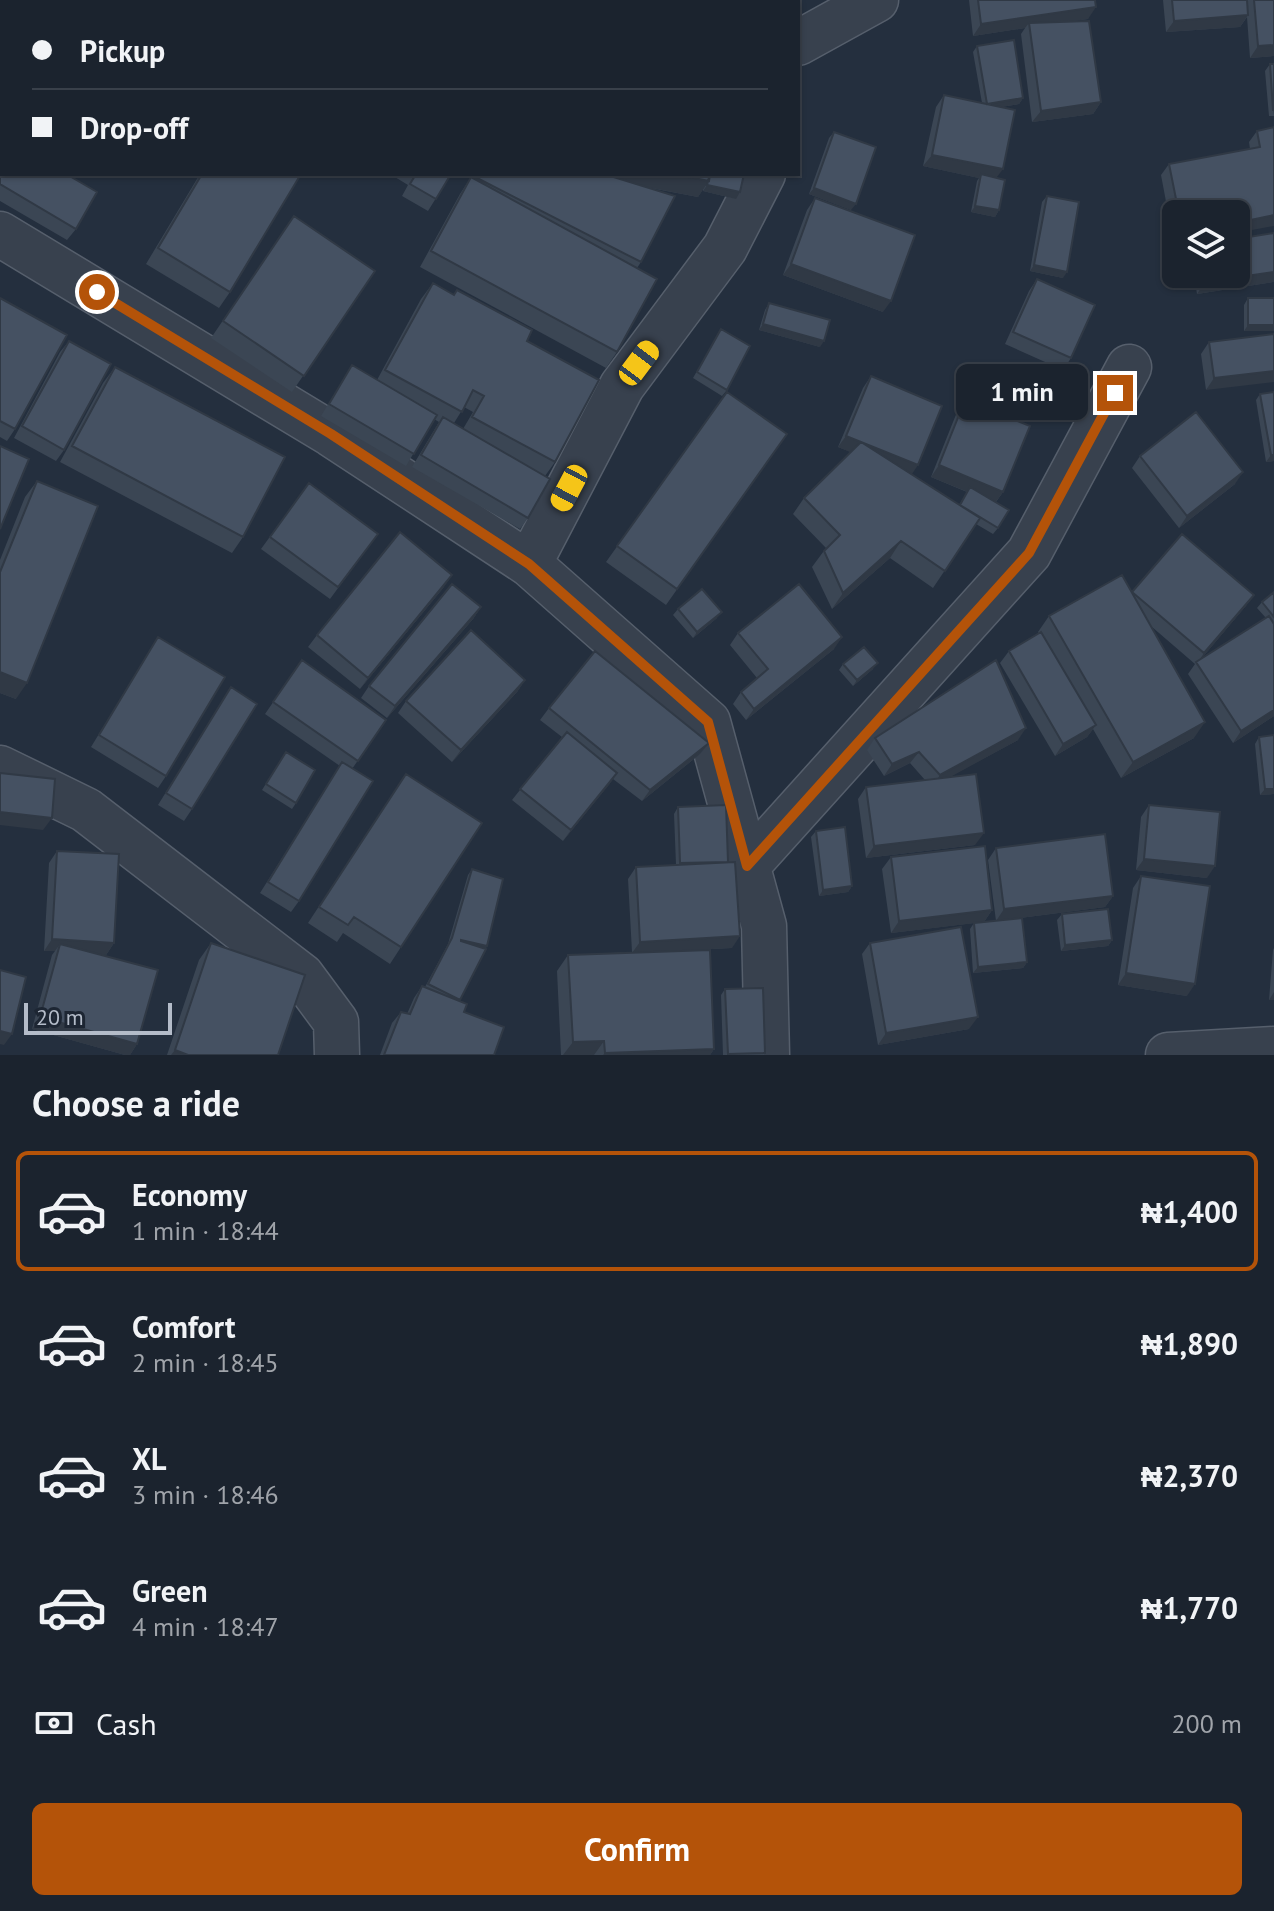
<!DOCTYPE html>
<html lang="en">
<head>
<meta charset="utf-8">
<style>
  :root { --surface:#1b232e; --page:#282f3a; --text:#f1f3f6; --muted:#a0a4aa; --line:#39404a; --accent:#b45309 }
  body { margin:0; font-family:"PT Sans",sans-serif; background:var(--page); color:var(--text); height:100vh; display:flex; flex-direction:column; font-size:30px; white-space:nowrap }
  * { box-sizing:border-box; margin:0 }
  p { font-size:26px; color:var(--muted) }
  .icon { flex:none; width:44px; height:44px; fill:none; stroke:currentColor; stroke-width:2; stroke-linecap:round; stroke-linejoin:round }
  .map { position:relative; height:1055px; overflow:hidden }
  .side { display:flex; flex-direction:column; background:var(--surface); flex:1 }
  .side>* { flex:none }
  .banner { position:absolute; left:0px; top:0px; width:800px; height:176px; box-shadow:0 2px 6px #0004,0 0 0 2px var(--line); display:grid; align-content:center; height:176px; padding:0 32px; background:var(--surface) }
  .controls { position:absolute; left:1162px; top:200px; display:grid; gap:16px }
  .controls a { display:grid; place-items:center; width:88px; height:88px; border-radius:12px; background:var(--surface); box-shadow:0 2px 6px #0004,0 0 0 2px var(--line); font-size:40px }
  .scale { position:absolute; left:24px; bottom:20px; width:148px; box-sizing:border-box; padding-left:8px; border:4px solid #b4bcc9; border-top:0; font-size:22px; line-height:28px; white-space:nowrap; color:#b4bcc9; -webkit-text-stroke:6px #1d2633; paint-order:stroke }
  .end { position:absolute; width:36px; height:36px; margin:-18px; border:10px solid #b45309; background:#fff; box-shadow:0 0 0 4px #fff }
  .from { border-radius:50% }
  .bubble { position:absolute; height:56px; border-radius:12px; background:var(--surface); box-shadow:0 2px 6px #0004,0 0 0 2px var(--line); font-size:26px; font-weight:800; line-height:56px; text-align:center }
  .car { position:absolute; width:24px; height:48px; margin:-24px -12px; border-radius:10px; box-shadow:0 0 6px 2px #0007; background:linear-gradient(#f5c518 24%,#345 0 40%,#f5c518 0 76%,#345 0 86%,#f5c518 0) }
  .banner b { display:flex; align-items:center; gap:28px; height:76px; font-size:30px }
  .banner b+b { border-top:2px solid var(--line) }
  .banner i { width:20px; height:20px; background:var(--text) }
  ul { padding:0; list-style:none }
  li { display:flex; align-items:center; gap:24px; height:120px; margin:0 16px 12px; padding:0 16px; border:4px solid transparent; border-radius:12px }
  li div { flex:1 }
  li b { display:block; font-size:30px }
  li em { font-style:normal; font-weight:800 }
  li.active { border-color:var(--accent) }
  li>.icon { width:72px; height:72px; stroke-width:1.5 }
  h2 { padding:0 32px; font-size:36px; line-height:96px }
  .pay { display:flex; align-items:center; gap:20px; height:88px; padding:0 32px; font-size:30px }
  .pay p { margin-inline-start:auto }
  .action { display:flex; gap:16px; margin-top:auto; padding:16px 32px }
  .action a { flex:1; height:92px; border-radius:12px; background:var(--accent); color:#fff; font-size:32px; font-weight:800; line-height:92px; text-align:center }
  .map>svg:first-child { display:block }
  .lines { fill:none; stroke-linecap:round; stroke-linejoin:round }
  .minor-casing { stroke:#565f6c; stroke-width:47 }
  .minor { stroke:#38414e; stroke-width:44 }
  .wall { fill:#3b4654; fill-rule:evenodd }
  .shaded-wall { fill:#303945 }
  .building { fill:#455162; stroke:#303945; stroke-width:2 }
  .route { stroke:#b45309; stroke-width:10 }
</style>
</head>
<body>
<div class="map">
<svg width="1274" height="1055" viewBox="0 0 1274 1055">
  <rect width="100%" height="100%" fill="#242f3e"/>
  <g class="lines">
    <g class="minor-casing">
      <path id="minor" d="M 347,0 L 359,2
        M 798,43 L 876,0
        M 0,234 L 331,434 L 529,564 L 708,722 L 764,926 L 767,1055
        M 529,564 L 622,386 L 725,248 L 763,174
        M 0,768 L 86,810 L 302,976 L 336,1022 L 337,1055
        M 747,866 L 1029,553 L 1129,367
        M 1168,1055 L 1274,1049"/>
    </g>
    <use href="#minor" class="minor"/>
  </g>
  <path class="wall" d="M 645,0 L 733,0 L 724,2 L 646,2 Z
    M 969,0 L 1095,0 L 1088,19 L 1073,21 L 1101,102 L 1093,114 L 1032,122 L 1021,34 L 1025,28 L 973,36 Z
    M 1163,0 L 1274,0 L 1274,56 L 1250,58 L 1247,17 L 1240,27 L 1166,32 Z
    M 977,46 L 1023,98 L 1019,104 L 1001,107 L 996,178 L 999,210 L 995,217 L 971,212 L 977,181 L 979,178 L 923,166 L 936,107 L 944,95 L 982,103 L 973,52 Z
    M 1270,64 L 1274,116 L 1269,116 L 1265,71 Z
    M 2,105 L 2,134 L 0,133 L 0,108 Z
    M 1274,127 L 1236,214 L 1176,214 L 1176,244 L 1174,244 L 1161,175 L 1169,164 L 1250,149 L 1249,142 L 1257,131 Z
    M 834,132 L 851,210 L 809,194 L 829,138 Z
    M 0,136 L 76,229 L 67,240 L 0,201 Z
    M 200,174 L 301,174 L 230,292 L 219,308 L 146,264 Z
    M 390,174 L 451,174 L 428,211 L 402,196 L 408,185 Z
    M 477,174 L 744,174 L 736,199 L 703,191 L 703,189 L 698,197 L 645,187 L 641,262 L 637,268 L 617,352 L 606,368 L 420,267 L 460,194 L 471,177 L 475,179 Z
    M 1047,196 L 1063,278 L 1030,271 L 1042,202 Z
    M 815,198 L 883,312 L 783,275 L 807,210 Z
    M 294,216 L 375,271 L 292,392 L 211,338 Z
    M 1274,233 L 1274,281 L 1273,282 L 1197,294 L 1194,274 L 1236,274 Z
    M 1037,279 L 1071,358 L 1063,370 L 1005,344 L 1029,291 Z
    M 433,283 L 453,295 L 457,290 L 527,341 L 555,462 L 545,476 L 528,518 L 520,529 L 412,467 L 439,422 L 434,419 L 406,466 L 321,416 L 352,365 L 377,380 L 421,299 ZM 464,407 L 473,412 L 463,429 L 454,423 Z
    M 0,298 L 15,429 L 7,441 L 0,437 Z
    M 1248,298 L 1274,298 L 1274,331 L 1244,331 L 1244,305 Z
    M 769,303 L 820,347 L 759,330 L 765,310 Z
    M 721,329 L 727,390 L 722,396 L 693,378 Z
    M 1274,334 L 1206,390 L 1201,354 L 1209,342 Z
    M 69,341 L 64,450 L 56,461 L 14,438 L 60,352 Z
    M 115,367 L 243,537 L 232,553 L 60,462 L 103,383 Z
    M 871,376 L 912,475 L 959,505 L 967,492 L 931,477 L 957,412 L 965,400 L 1003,492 L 996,502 L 998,528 L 993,534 L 976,524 L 933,588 L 890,558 L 832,609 L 812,567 L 826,548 L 793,514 L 804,498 L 851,452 L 838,447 L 863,388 Z
    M 727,392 L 787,434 L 666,605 L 606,562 Z
    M 1274,392 L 1274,461 L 1266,462 L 1256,400 L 1260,394 Z
    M 1140,456 L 1235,484 L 1179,528 L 1132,468 Z
    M 37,481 L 16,699 L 0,693 L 0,560 L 25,497 Z
    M 309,483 L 378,534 L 330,599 L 261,549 Z
    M 444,587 L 360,689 L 308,647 L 317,635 Z
    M 1132,592 L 1254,595 L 1245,607 L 1201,659 L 1266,618 L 1257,608 L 1262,602 L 1274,592 L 1274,716 L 1233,743 L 1188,674 L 1195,664 L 1152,627 L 1194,738 L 1121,778 L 1093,729 L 1087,737 L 1055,756 L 1000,663 L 1009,651 L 1039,634 L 1038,632 L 1049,616 Z
    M 481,607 L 473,619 L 387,718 L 361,698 L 369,686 Z
    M 678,609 L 717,618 L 693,638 L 673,615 Z
    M 738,633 L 834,649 L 746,720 L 733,704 L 741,692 L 757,678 L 730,645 Z
    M 158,637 L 166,776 L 158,788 L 91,747 Z
    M 302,660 L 386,720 L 352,769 L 299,901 L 291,912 L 260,893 L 340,766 L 265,714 Z
    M 843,664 L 873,669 L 853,686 L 839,670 Z
    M 525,680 L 517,692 L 452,762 L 398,713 L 406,701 Z
    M 231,687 L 192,809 L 184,821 L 158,805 Z
    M 549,708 L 709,743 L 700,754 L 642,801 L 613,779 L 563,841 L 512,800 L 562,737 L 540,720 Z
    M 1259,737 L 1274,794 L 1260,795 L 1255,744 Z
    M 875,738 L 1018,740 L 949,777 L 975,845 L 866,858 L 858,799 L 866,787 L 925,780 L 910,763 L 884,776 L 867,750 Z
    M 286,752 L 296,803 L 292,809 L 262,790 Z
    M 406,774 L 401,947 L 390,964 L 343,933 L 337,942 L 308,923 Z
    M 1149,805 L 1207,878 L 1136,870 L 1141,817 Z
    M 678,807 L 732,948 L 689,950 L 714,1049 L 710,1055 L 561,1055 L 557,971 L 568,955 L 632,952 L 628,879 L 636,867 L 676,865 L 674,814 Z
    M 816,831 L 852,886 L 848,892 L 819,896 L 811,837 Z
    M 996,848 L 1113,896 L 1105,907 L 996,921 L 988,860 Z
    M 57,851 L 114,943 L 106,955 L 101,955 L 137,1044 L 130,1055 L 125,1055 L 32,1029 L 52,955 L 55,951 L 44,951 L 49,863 Z
    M 891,857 L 992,910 L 984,922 L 1027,962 L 1023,968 L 973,973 L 970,929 L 974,923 L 891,933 L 882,869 Z
    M 472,869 L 487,946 L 459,1001 L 464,1012 L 494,1055 L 380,1055 L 392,1023 L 401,1012 L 407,1014 L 414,998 L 422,986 L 425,987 L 448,944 L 468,875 Z
    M 1141,876 L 1187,996 L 1118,985 L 1133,888 Z
    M 1062,914 L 1112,940 L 1108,946 L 1061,951 L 1057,920 Z
    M 211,943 L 278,1055 L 167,1055 L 199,960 Z
    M 870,943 L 969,1029 L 878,1045 L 862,954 Z
    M 1274,948 L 1274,1000 L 1269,1000 L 1273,950 Z
    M 725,989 L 765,1053 L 764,1055 L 723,1055 L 721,995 Z"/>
  <path class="shaded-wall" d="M 672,0 L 733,0 L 724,2 L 664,2 Z
    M 1096,7 L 1088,19 L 1030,27 L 1029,23 L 1025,28 L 973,36 L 981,24 Z
    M 1248,15 L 1240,27 L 1166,32 L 1174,21 Z
    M 1274,45 L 1274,56 L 1250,58 L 1258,46 Z
    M 1023,98 L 1019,104 L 983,110 L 987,104 Z
    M 1101,102 L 1093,114 L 1032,122 L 1041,111 Z
    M 932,155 L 1003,169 L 994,181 L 981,174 L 979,178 L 923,166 Z
    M 580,174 L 674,174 L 709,181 L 698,197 Z
    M 707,185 L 740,192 L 736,199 L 703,191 Z
    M 814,188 L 856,204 L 851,210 L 809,194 Z
    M 975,206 L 999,210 L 995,217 L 971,212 Z
    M 1274,215 L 1274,226 L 1236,233 L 1236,223 Z
    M 791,264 L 891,301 L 883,312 L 783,275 Z
    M 1034,265 L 1067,272 L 1063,278 L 1030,271 Z
    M 1274,272 L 1274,281 L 1273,282 L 1197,294 L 1205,282 Z
    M 763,324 L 824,341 L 820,347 L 759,330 Z
    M 1248,325 L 1274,325 L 1274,331 L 1244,331 Z
    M 1274,371 L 1274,382 L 1206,390 L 1214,378 Z
    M 846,436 L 918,465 L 910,477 L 838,447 Z
    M 1271,455 L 1274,455 L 1274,461 L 1266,462 Z
    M 939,465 L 1003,492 L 995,503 L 931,477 Z
    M 1243,472 L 1235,484 L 1179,528 L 1187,516 Z
    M 901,541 L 890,558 L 832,609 L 843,593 Z
    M 452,575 L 444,587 L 360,689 L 368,678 Z
    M 1254,595 L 1245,607 L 1196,665 L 1204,653 Z
    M 481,607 L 473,619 L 387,718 L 395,706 Z
    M 722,612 L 717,618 L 693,638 L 697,632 Z
    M 842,637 L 834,649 L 746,720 L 754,709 Z
    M 878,663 L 873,669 L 853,686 L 857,680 Z
    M 0,672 L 27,683 L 16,699 L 0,693 Z
    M 525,680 L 517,692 L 452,762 L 461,750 Z
    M 1274,710 L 1274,716 L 1233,743 L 1241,731 Z
    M 1205,722 L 1194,738 L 1121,778 L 1133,762 Z
    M 1096,725 L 1087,737 L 1055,756 L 1063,744 Z
    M 1026,728 L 1018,740 L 932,787 L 940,775 Z
    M 709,743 L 700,754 L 642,801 L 650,790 Z
    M 919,752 L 910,763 L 884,776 L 892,764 Z
    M 617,773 L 609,785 L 563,841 L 571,830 Z
    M 1265,789 L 1274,789 L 1274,794 L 1260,795 Z
    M 0,812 L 52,818 L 43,830 L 0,825 Z
    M 984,833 L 975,845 L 866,858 L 874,846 Z
    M 1144,859 L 1215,866 L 1207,878 L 1136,870 Z
    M 852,886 L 848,892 L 819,896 L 823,890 Z
    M 1113,896 L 1105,907 L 996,921 L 1004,909 Z
    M 992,910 L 984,922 L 891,933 L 899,921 Z
    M 740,936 L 732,948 L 632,953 L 640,942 Z
    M 52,939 L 114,943 L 106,955 L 58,952 L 60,944 L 55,951 L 44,951 Z
    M 461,940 L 487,946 L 483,952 L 457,946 Z
    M 1112,940 L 1108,946 L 1061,951 L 1065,945 Z
    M 1027,962 L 1023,968 L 973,973 L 978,967 Z
    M 1126,973 L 1195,984 L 1187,996 L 1118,985 Z
    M 1274,992 L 1274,1000 L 1269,1000 Z
    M 40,1017 L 137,1044 L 130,1055 L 125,1055 L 32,1029 Z
    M 978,1017 L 969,1029 L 878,1045 L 886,1033 Z
    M 0,1031 L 12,1034 L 4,1045 L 0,1044 Z
    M 604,1041 L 594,1055 L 563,1055 L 573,1042 Z
    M 714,1049 L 710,1055 L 603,1055 L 605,1053 Z
    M 175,1050 L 188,1055 L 171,1055 Z"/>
  <path class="building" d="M 0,0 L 51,0 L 53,2 L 2,2 L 2,83 L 0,86 Z
    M 78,0 L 209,0 L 208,2 L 77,2 Z
    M 264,0 L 279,0 L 283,2 L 263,2 Z
    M 546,0 L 608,0 L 608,2 L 545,2 Z
    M 978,0 L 1095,0 L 1096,7 L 981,24 Z
    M 1172,0 L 1247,0 L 1248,15 L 1174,21 Z
    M 1254,0 L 1274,0 L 1274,45 L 1258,46 Z
    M 1089,21 L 1101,102 L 1041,111 L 1029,23 Z
    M 1014,40 L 1023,98 L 987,104 L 977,46 Z
    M 1270,64 L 1274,64 L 1274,110 L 1273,110 Z
    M 944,95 L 1015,110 L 1003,169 L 932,155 Z
    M 1274,127 L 1274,215 L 1236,223 L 1236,214 L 1179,214 L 1169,164 L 1260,147 L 1257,131 Z
    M 834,132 L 876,147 L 856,204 L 814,188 Z
    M 0,136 L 2,137 L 2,174 L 66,174 L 97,192 L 76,229 L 0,184 Z
    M 202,174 L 301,174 L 230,292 L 158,248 Z
    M 416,174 L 451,174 L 436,199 L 410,184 Z
    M 479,174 L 604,174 L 675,196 L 641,262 L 477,178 Z
    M 674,174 L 710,174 L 709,181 Z
    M 710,174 L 744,174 L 740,192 L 707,185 Z
    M 981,174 L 1005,180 L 999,210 L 975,206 Z
    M 471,177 L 657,279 L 617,352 L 431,251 Z
    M 1047,196 L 1079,202 L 1067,272 L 1034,265 Z
    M 815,198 L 915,235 L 891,301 L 791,264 Z
    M 294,216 L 375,271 L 304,376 L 223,321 Z
    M 1274,233 L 1274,272 L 1205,282 L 1204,274 L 1236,274 L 1236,239 Z
    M 1037,279 L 1095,305 L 1071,358 L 1013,332 Z
    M 433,283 L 454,295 L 457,290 L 532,330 L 527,341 L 599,380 L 555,462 L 472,417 L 484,396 L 473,390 L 462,412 L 385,370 Z
    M 0,298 L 67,335 L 15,429 L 0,421 Z
    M 1248,298 L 1274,298 L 1274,325 L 1248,325 Z
    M 769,303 L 830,320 L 824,341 L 763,324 Z
    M 721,329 L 750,346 L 727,390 L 697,372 Z
    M 1274,334 L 1274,371 L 1214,378 L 1209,342 Z
    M 69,341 L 111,364 L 64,450 L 22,426 Z
    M 352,365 L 437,415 L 414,454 L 329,404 Z
    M 115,367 L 285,457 L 243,537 L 72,446 Z
    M 871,376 L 942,406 L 918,465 L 846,436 Z
    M 727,392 L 787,434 L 677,589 L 617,546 Z
    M 1274,392 L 1274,455 L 1271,455 L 1260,394 Z
    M 965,400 L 1030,426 L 1003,492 L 939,465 Z
    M 1196,412 L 1243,472 L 1187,516 L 1140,456 Z
    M 443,417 L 550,479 L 528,518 L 421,455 Z
    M 861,442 L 980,518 L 945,571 L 901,541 L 843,593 L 824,551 L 840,535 L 804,498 Z
    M 0,446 L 29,459 L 0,529 Z
    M 37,481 L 98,506 L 27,683 L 0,672 L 0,572 Z
    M 309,483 L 378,534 L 338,587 L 270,537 Z
    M 970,487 L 1009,510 L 998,528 L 960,505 Z
    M 400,532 L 452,575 L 368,678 L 317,635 Z
    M 1182,534 L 1254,595 L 1204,653 L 1132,592 Z
    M 1122,575 L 1205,722 L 1133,762 L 1049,616 Z
    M 452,584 L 481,607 L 395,706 L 369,686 Z
    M 799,584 L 842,637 L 754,709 L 741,692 L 768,669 L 738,633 Z
    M 702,589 L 722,612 L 697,632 L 678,609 Z
    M 1274,592 L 1274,617 L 1262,602 Z
    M 1269,616 L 1274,624 L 1274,710 L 1241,731 L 1196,662 Z
    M 471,630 L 525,680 L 461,750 L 406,701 Z
    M 1041,632 L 1096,725 L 1063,744 L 1009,651 Z
    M 158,637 L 225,677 L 166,776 L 99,735 Z
    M 864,647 L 878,663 L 857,680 L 843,664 Z
    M 595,651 L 709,743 L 650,790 L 549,708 Z
    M 302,660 L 386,720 L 358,761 L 273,702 Z
    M 996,660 L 1026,728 L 940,775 L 919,752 L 892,764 L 875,738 Z
    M 231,687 L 257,704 L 192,809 L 166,793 Z
    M 567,732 L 617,773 L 571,830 L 520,789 Z
    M 1274,735 L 1274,789 L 1265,789 L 1259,737 Z
    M 286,752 L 315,770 L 296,803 L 266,784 Z
    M 342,762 L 373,781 L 299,901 L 268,882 Z
    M 0,773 L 55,779 L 52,818 L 0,812 Z
    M 406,774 L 482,823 L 401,947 L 354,917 L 348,925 L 319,907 Z
    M 976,774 L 984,833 L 874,846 L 866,787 Z
    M 726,805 L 728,862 L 680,863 L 678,807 Z
    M 1149,805 L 1220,812 L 1215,866 L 1144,859 Z
    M 845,827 L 852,886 L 823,890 L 816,831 Z
    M 1105,834 L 1113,896 L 1004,909 L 996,848 Z
    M 985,846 L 992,910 L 899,921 L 891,857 Z
    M 57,851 L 119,854 L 114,943 L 52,939 Z
    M 735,862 L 740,936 L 640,942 L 636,867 Z
    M 472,869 L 503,879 L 487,946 L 461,940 L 461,941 L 486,949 L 460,1000 L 428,984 L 452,938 Z
    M 1141,876 L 1210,886 L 1195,984 L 1126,973 Z
    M 1108,909 L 1112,940 L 1065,945 L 1062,914 Z
    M 1022,918 L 1027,962 L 978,967 L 974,923 Z
    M 961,927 L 978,1017 L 886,1033 L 870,943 Z
    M 211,943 L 305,975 L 278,1055 L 188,1055 L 175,1050 Z
    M 60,944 L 158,970 L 137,1044 L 40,1017 Z
    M 710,950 L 714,1049 L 605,1053 L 604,1041 L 573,1042 L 568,955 Z
    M 0,970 L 26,977 L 12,1034 L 0,1031 Z
    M 422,986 L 467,1004 L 464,1012 L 504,1027 L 494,1055 L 384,1055 L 401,1012 L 410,1014 Z
    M 763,988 L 765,1053 L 728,1054 L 725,989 Z"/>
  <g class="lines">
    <path class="route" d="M 97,292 L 331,434 L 529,564 L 708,722 L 747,866 L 1029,553 L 1115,393"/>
  </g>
</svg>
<div class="controls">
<a><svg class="icon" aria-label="layers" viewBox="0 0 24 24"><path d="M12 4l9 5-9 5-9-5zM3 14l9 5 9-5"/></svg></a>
</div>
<div class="scale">20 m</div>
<i class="end from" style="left:97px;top:292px"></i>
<i class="end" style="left:1115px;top:393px"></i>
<div class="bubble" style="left:956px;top:364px;width:132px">1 min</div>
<i class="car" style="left:639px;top:363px;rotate:37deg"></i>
<i class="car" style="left:569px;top:488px;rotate:208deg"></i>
<div class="banner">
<b><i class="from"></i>Pickup</b>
<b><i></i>Drop-off</b>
</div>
</div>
<section class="side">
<h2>Choose a ride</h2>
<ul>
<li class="active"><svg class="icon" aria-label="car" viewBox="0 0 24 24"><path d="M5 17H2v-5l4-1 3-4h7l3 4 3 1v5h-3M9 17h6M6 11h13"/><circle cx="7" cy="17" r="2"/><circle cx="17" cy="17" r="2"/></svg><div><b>Economy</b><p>1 min · 18:44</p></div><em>₦1,400</em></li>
<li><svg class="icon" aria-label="car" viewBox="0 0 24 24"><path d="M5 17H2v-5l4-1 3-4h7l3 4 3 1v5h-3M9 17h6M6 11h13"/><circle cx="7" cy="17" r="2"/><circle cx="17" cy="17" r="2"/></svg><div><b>Comfort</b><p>2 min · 18:45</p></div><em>₦1,890</em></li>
<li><svg class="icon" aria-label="car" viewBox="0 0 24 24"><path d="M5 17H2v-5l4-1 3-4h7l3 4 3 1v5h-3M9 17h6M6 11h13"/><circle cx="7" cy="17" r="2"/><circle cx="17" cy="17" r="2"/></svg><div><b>XL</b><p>3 min · 18:46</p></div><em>₦2,370</em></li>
<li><svg class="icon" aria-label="car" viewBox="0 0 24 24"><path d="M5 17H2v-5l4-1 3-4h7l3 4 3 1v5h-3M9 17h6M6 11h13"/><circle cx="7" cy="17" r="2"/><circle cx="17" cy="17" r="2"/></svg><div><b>Green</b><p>4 min · 18:47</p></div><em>₦1,770</em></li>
</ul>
<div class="pay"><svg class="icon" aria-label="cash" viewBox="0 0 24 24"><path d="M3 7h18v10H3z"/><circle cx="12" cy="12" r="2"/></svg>Cash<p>200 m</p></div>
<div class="action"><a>Confirm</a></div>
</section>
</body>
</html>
